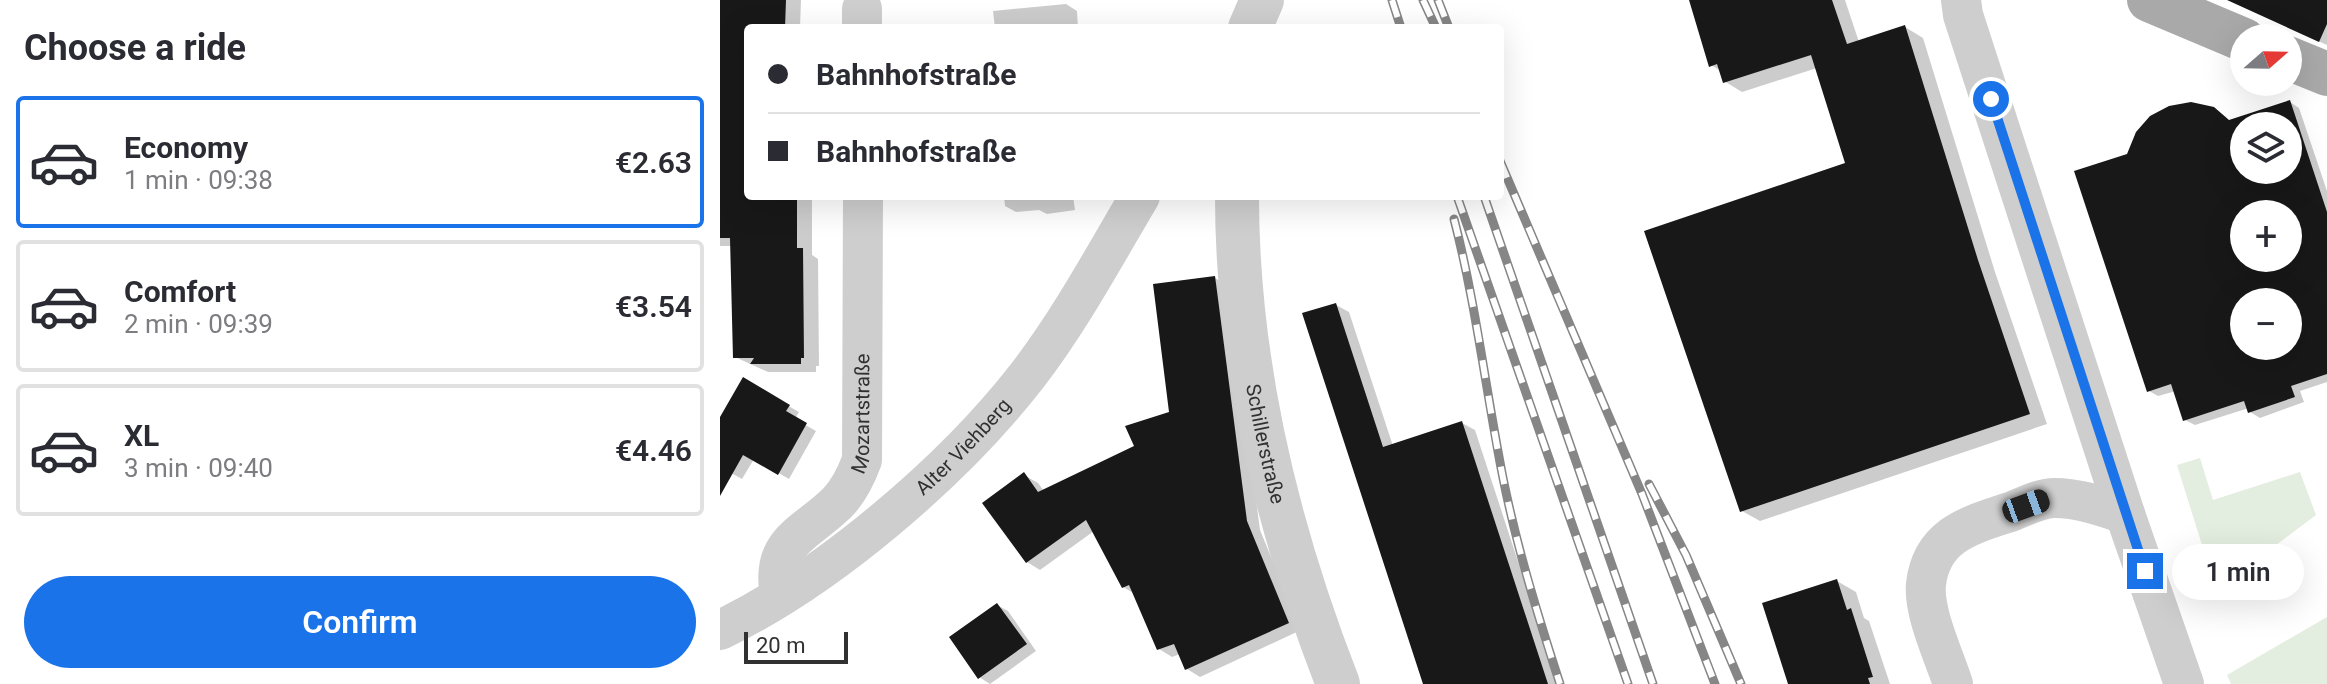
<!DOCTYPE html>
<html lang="en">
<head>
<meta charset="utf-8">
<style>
  :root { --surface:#fff; --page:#f2f2f3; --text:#2b2b33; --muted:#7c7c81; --line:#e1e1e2; --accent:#1a73e8 }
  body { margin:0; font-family:Roboto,sans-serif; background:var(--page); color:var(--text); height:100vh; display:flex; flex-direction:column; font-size:30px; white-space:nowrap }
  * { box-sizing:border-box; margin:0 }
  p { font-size:26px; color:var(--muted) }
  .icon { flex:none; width:44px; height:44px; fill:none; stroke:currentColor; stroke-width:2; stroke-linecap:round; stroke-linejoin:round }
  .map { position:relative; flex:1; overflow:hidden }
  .panel { display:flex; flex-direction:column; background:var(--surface); width:720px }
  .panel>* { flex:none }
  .banner { position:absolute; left:24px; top:24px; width:760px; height:176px; border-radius:8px; box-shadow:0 8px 32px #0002; display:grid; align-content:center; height:176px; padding:0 24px; background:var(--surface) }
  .needle { width:52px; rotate:70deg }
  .controls { position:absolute; left:1510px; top:24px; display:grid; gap:16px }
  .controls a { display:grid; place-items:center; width:72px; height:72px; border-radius:50%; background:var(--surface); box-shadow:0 8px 32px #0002; font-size:40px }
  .scale { position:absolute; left:24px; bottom:20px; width:104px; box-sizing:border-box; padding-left:8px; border:4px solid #313131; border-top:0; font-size:22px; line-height:28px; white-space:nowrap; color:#313131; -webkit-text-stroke:6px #fff; paint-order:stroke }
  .end { position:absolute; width:36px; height:36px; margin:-18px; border:10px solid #1a73e8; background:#fff; box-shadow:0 0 0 4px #fff }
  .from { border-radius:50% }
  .bubble { position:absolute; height:56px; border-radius:28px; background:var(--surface); box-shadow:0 8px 32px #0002; font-size:26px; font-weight:600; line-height:56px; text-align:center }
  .car { position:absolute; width:24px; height:48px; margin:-24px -12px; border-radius:10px; box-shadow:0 0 6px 2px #0007; background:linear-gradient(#222 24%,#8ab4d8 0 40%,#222 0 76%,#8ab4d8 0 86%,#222 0) }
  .banner b { display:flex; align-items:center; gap:28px; height:76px; font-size:30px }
  .banner b+b { border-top:2px solid var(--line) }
  .banner i { width:20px; height:20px; background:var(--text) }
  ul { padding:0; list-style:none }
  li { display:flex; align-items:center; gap:24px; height:132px; margin:0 16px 12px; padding:0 8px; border:4px solid var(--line); border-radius:8px }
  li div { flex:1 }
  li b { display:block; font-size:30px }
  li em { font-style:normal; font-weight:600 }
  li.active { border-color:var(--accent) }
  li>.icon { width:72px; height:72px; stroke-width:1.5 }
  h2 { padding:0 24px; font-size:36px; line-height:96px }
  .action { display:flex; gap:16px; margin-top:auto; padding:16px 24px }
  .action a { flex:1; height:92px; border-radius:48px; background:var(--accent); color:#fff; font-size:32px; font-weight:600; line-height:92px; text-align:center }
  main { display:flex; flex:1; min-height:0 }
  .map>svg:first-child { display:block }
  .green { fill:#e4eee0 }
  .shadow { fill:#0003; fill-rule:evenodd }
  .building { fill:#181818; fill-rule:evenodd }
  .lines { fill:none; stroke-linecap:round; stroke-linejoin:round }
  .minor { stroke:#cecece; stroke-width:40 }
  .tertiary { stroke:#cecece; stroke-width:44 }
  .primary { stroke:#a9a9a9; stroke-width:44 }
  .rail-casing { stroke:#868686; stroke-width:9 }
  .rail { stroke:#fff; stroke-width:6; stroke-dasharray:18; stroke-linecap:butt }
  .route { stroke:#1a73e8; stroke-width:10 }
  .labels { text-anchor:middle; stroke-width:8; stroke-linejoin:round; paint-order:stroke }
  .street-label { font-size:20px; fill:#313131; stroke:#fff }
</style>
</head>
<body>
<main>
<section class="panel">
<h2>Choose a ride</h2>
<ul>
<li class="active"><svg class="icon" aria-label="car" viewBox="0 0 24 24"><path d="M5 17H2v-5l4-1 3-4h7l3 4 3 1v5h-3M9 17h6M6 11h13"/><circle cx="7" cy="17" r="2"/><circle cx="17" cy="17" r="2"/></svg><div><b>Economy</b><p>1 min · 09:38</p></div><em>€2.63</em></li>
<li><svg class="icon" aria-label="car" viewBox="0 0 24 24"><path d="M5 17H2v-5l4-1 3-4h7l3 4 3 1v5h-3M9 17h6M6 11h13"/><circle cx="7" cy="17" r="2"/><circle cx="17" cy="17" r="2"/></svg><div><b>Comfort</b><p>2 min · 09:39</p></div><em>€3.54</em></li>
<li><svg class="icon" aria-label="car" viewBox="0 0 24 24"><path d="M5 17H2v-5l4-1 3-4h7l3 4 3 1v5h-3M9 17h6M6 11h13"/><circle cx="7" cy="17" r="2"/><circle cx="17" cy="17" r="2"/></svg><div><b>XL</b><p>3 min · 09:40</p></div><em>€4.46</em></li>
</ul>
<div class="action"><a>Confirm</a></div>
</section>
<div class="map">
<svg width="1607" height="684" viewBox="0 0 1607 684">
  <rect width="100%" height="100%" fill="#fff"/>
  <path class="green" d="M 1480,458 L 1493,500 L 1580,472 L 1596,515 L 1496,590 L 1457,465 Z
    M 1607,617 L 1607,684 L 1511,684 L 1507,675 Z"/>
  <path class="shadow" d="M 0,0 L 81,0 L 80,28 L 28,28 L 28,196 L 92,196 L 92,255 L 98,259 L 99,366 L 96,366 L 96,372 L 48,372 L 15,357 L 12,246 L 0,246 Z
    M 997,0 L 1125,0 L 1139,42 L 1185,27 L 1203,38 L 1275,272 L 1327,424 L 1040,521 L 1022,511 L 1127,164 L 1097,68 L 1022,92 L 1004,81 L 1001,71 L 991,65 Z
    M 1508,0 L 1607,0 L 1607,45 Z
    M 346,4 L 357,11 L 358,28 L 275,28 L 273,11 Z
    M 1570,102 L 1579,108 L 1607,191 L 1607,382 L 1580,391 L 1584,402 L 1540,418 L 1530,412 L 1529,408 L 1475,425 L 1465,420 L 1456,391 L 1438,396 L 1429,391 L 1409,155 L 1493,109 L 1511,122 ZM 1524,126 L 1568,126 L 1568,170 L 1524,170 ZM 1524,214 L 1568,214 L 1568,258 L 1524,258 ZM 1524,302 L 1568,302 L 1568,346 L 1524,346 Z
    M 284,196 L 353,196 L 355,210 L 327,214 L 319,210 L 296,212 L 285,206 Z
    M 495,278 L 508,286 L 540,530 L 581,630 L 480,677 L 467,669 L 460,654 L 452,657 L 439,649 L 415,594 L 403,587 L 374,531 L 320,570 L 307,562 L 304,475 L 318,483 L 324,491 L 416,447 L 451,413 Z
    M 616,305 L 629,312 L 673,446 L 742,423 L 755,430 L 838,684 L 705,684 Z
    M 23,380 L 79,412 L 75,419 L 96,431 L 69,479 L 34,459 L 22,479 L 0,467 L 0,421 Z
    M 1117,581 L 1136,592 L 1144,618 L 1149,621 L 1170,684 L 1070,684 Z
    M 277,605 L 288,611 L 316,651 L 270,684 L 259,677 Z"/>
  <path class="building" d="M 0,0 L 66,0 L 65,28 L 28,28 L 28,196 L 77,196 L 77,248 L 83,248 L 84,358 L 81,358 L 81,364 L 30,364 L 34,358 L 13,358 L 10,238 L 0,238 Z
    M 969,0 L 1112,0 L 1127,44 L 1185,25 L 1258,260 L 1310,414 L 1020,512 L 924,231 L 1125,163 L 1091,55 L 1003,83 L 997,64 L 989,67 Z
    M 1507,0 L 1607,0 L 1607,24 L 1599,42 Z
    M 1570,100 L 1607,212 L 1607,374 L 1571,386 L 1575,397 L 1528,413 L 1524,401 L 1463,421 L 1451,384 L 1427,392 L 1354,171 L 1407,154 L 1416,132 L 1430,116 L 1449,106 L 1471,102 L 1494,107 L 1509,120 ZM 1524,126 L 1568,126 L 1568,170 L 1524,170 ZM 1524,214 L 1568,214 L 1568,258 L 1524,258 ZM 1524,302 L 1568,302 L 1568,346 L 1524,346 Z
    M 495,276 L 527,521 L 569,623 L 465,670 L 454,644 L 437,650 L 409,585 L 402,588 L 366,520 L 306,563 L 262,503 L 304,472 L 318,492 L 414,446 L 405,426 L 449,412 L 433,284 Z
    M 616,303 L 663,447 L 742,421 L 828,684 L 703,684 L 582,313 Z
    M 23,377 L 70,405 L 66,411 L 87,423 L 58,475 L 23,455 L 0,496 L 0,417 Z
    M 1117,579 L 1127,610 L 1131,608 L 1153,677 L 1148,678 L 1150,684 L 1068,684 L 1042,603 Z
    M 277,603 L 307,644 L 258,679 L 229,637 Z"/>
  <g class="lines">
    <g class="minor">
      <path d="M 1241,0 L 1243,15 L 1405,514 L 1464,684"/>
      <path d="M 142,9 L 142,28"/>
      <path id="s1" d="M 60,596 C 50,541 83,536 117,503 C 129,491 136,476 142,460 L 143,196"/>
      <path id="s2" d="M 0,630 C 108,578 233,471 307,376 C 350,320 384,257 420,196"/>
      <path d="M 1233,684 C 1224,656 1203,612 1206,584 C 1212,533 1252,525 1293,511 C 1305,506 1321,498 1334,498 C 1359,498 1382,506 1405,514"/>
    </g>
    <g class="tertiary">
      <path d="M 530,28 L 542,0"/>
      <path id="s3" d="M 517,196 C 517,364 557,528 618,684"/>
    </g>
    <path class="primary" d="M 1429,0 L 1524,40
      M 1568,58 L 1607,74"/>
    <g class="rail-casing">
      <path id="rail" d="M 672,0 L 681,28
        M 703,0 L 716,28
        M 718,0 L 729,28
        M 780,161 L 922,494 L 995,684
        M 737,196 L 908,684
        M 764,196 L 933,684
        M 734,219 C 756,304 766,392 783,478 C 797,548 818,616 840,684
        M 929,484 L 966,555 L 1021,684"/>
    </g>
    <use href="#rail" class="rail"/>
  </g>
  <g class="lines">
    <path class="route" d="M 1271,99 L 1425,571"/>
  </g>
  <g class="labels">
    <g class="street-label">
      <text dy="7" stroke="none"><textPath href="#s1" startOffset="214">Mozartstraße</textPath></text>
      <text dy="7" stroke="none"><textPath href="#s2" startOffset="306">Alter Viehberg</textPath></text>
      <text dy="7" stroke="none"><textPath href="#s3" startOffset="250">Schillerstraße</textPath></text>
    </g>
  </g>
</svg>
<div class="controls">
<a><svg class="needle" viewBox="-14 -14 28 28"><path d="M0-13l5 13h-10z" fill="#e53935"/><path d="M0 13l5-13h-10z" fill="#7c7c81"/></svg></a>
<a><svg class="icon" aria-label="layers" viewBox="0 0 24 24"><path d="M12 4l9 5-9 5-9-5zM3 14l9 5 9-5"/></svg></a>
<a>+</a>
<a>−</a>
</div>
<div class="scale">20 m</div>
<i class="end from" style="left:1271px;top:99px"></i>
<i class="end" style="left:1425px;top:571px"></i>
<div class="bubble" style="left:1452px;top:544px;width:132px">1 min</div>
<i class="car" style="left:1306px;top:506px;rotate:70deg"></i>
<div class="banner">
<b><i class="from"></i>Bahnhofstraße</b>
<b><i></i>Bahnhofstraße</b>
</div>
</div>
</main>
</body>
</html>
